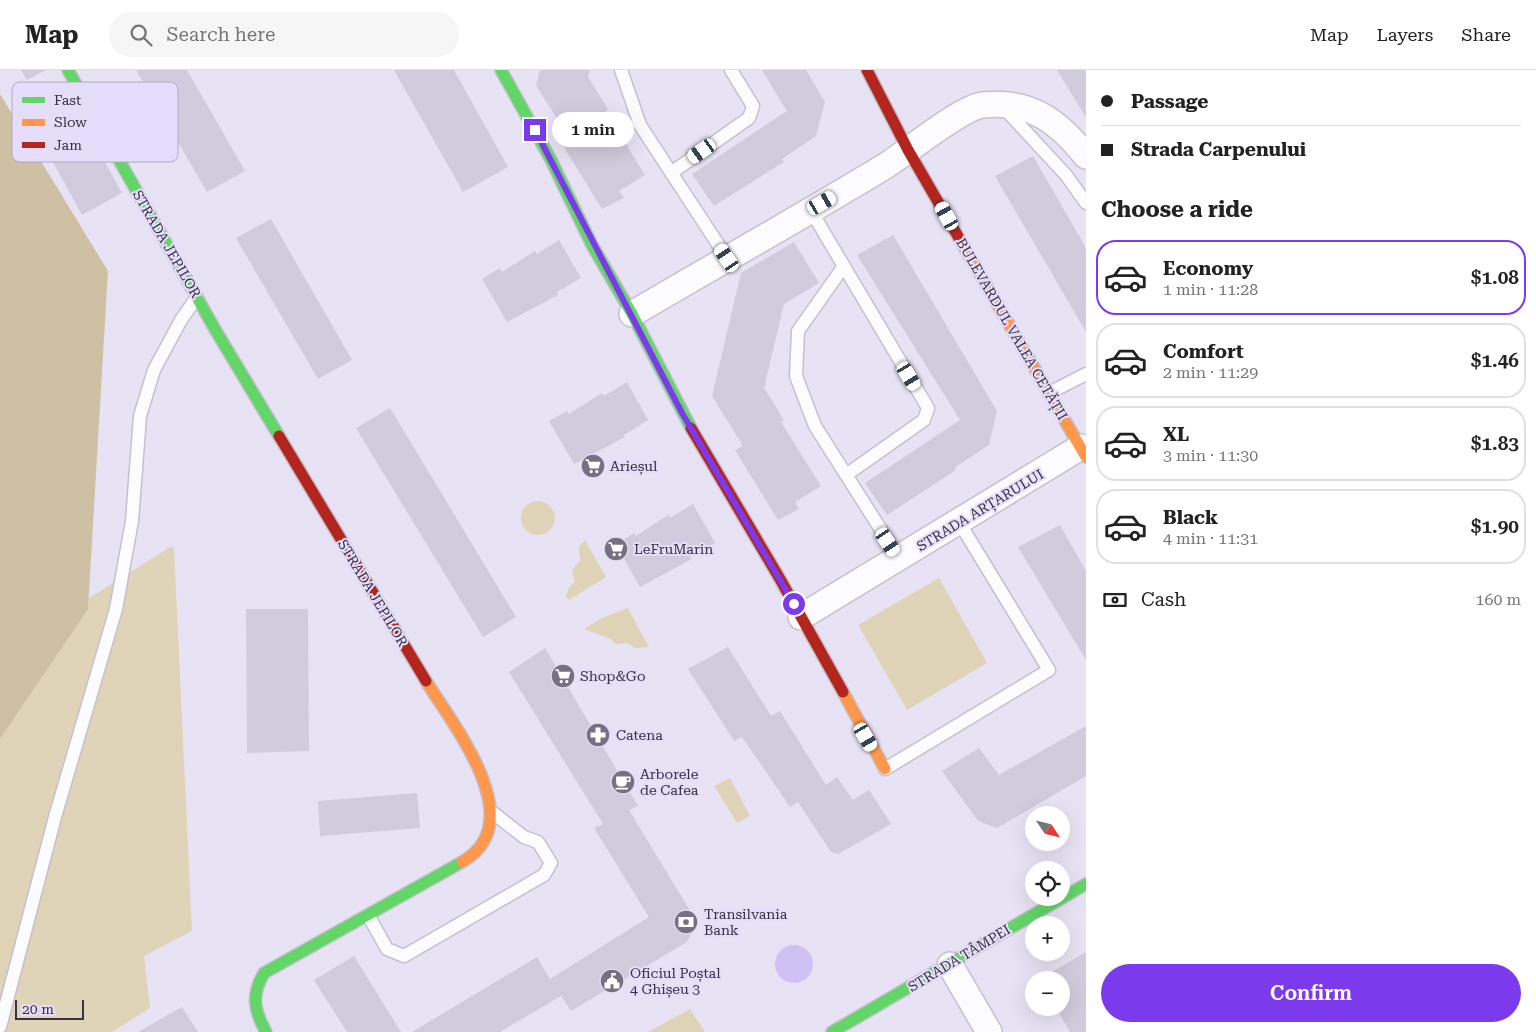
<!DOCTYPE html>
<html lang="en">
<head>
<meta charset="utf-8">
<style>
  :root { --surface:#fff; --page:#f6f6f6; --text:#222; --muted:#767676; --line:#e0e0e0; --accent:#7c3aed }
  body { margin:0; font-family:"Roboto Serif",serif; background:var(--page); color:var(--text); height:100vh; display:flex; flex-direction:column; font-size:19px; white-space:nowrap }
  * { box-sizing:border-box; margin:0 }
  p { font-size:16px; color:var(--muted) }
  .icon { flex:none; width:28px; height:28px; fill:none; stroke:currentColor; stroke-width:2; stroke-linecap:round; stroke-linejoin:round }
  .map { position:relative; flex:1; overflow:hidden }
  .panel { display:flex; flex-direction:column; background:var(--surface); width:450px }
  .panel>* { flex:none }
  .guide { display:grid; align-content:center; height:110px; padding:0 15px; background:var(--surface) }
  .needle { width:32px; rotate:125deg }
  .controls { position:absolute; left:1025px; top:736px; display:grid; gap:10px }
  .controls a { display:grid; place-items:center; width:45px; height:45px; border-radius:50%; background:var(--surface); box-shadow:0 5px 20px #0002; font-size:25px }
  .scale { position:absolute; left:15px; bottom:12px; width:69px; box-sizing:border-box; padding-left:5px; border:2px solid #373341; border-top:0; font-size:14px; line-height:18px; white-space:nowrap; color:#373341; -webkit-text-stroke:4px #e5ddfa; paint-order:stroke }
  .end { position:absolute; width:22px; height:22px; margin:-11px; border:6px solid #7c3aed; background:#fff; box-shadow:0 0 0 2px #fff }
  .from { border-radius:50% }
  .bubble { position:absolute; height:35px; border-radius:18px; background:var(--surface); box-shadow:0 5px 20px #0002; font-size:16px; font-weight:600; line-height:35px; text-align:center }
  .car { position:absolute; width:15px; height:30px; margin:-15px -8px; border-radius:6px; box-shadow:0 0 4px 1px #0007; background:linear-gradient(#fff 24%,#345 0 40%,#fff 0 76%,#345 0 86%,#fff 0) }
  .guide b { display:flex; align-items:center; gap:18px; height:48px; font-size:19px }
  .guide b+b { border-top:1px solid var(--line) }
  .guide i { width:12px; height:12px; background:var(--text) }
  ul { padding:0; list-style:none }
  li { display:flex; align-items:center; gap:15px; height:75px; margin:0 10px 8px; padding:0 5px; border:2px solid var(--line); border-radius:20px }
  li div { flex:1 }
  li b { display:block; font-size:19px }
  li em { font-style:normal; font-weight:600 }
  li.active { border-color:var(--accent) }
  li>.icon { width:45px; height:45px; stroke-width:1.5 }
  h2 { padding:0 15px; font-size:22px; line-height:60px }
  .pay { display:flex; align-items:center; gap:12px; height:55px; padding:0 15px; font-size:19px }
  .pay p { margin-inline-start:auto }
  .button { display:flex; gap:10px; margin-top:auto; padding:10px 15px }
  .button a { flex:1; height:58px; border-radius:30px; background:var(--accent); color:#fff; font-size:20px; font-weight:600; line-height:58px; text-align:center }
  header { display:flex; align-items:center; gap:30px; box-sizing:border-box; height:70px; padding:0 25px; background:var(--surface); border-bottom:1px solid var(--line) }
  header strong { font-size:24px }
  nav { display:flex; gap:28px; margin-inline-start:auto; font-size:18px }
  .search { width:350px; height:45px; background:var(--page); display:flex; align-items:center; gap:12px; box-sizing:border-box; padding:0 18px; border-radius:28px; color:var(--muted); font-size:19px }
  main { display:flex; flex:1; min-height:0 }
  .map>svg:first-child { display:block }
  .green { fill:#e0d4b8 }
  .forest { fill:#cec1a3 }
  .water { fill:#d0c1f4 }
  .building { fill:#d0cbdd }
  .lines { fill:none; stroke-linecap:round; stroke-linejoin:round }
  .lane-casing { stroke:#c4c0ce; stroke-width:15 }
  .street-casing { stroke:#c4c0ce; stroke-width:28 }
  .fast-casing { stroke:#c4c0ce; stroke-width:14 }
  .slow-casing { stroke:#c4c0ce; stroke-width:14 }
  .jam-casing { stroke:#c4c0ce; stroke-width:14 }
  .lane { stroke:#fcfbfd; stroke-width:12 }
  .street { stroke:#fcfbfd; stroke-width:25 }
  .fast { stroke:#63d668; stroke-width:11 }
  .slow { stroke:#ff974d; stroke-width:11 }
  .jam { stroke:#b3261e; stroke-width:11 }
  .route { stroke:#7c3aed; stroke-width:6 }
  .labels { text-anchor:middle; stroke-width:4; stroke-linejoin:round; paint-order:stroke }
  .street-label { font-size:14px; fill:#373341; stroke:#e5ddfa }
  .poi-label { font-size:14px; fill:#373341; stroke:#e5ddfa; text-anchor:start }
  .key { fill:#e5ddfa; stroke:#b1aac2; stroke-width:1 }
  .key-label { font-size:14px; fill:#373341 }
</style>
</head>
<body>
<header>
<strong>Map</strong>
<div class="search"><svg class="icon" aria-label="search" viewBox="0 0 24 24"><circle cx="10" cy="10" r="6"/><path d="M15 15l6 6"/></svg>Search here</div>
<nav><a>Map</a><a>Layers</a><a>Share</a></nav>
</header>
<main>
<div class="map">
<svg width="1086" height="962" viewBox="0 0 1086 962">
  <rect width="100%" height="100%" fill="#e8e3f4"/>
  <path class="green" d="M521 448a17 17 0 1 1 34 0a17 17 0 1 1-34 0Z
    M 585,470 L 606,507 L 569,530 L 566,526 L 569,518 L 575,511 L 572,501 L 580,490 L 579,476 Z
    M 170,477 L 174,478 L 192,861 L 144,886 L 150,938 L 112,962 L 0,962 L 0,563 L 48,554 Z
    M 939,508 L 987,593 L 907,640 L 858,555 Z
    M 628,538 L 649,577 L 635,578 L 627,573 L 616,574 L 611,569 L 584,559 L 602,548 Z
    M 730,708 L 750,746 L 737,753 L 714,716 Z
    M 690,939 L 705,962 L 648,962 Z"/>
  <path class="forest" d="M 0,24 L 108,201 L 88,539 L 0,669 Z"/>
  <path class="water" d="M775 894a19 19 0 1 1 38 0a19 19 0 1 1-38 0Z"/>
  <path class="building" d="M 21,0 L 46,0 L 27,10 Z
    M 136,0 L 187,0 L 245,101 L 207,122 Z
    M 394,0 L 454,0 L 508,97 L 463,122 Z
    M 540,0 L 590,0 L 588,7 L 608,39 L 606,41 L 645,105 L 619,121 L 624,128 L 602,139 L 559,69 L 567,65 L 536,15 Z
    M 762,0 L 806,0 L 825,32 L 816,66 L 782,89 L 784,92 L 714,136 L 692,104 L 787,41 Z
    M 1057,0 L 1086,0 L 1086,45 L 1085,46 Z
    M 76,39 L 122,123 L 82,145 L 36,61 Z
    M 1033,86 L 1086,178 L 1086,262 L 995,106 Z
    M 271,149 L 352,290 L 318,309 L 236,168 Z
    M 893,165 L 997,341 L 989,375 L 954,398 L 956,400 L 887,445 L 865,413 L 960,350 L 857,185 Z
    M 559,170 L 581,208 L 557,222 L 558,225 L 507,252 L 482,209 L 500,198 L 502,202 L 535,181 L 537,184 Z
    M 794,172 L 819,213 L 784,234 L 764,318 L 784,350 L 781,352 L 821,416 L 795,432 L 799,439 L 778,450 L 735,380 L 743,376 L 712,326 L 741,203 Z
    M 627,312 L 648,350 L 624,365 L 625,367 L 574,394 L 549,351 L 567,341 L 569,344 L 602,323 L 604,326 Z
    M 390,338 L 516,547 L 483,567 L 356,358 Z
    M 693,434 L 715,473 L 690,487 L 692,489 L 640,517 L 616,474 L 634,463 L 636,466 L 668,445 L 670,448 Z
    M 1060,455 L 1086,501 L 1086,590 L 1018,477 Z
    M 246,539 L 308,539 L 309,681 L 247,683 Z
    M 728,577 L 771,646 L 780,641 L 826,715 L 837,707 L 853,730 L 869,720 L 891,754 L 838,784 L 831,782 L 798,732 L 790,737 L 742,667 L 734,671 L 688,599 Z
    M 545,578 L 638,736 L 629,740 L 689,839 L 694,859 L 687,872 L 571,941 L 561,926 L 500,962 L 412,962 L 537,887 L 550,909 L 649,847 L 594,758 L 603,754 L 509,602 Z
    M 1086,656 L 1086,706 L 997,758 L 978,751 L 942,701 L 979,678 L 999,705 Z
    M 417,723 L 420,758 L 320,766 L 318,731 Z
    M 1086,882 L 1086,962 L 1070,962 L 1056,938 L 1061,938 L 1061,910 L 1038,910 Z
    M 354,886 L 401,962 L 347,962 L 314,910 Z
    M 182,937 L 198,962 L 138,962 Z"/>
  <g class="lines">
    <g class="lane-casing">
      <path id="lane" d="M 621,0 L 640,55 L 727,188
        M 1003,37 L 1066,105 L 1086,133
        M 671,103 L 749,48 L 753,36 L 731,0
        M 810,139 L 928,338 L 924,350 L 846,405
        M 844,196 L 798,261 L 796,306 L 815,356 L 899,488
        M 1049,323 L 1086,304
        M 885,699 L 1049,600 L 959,452
        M 368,845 L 387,879 L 404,886 L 544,805 L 551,793 L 538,772 L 524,767 L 492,742
        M 0,957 L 55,747 L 116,539 L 132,451 L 140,346 L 154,300 L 181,250 L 197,227"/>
    </g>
    <g class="street-casing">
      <path id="street" d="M 632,244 C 717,194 803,146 887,95 C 907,82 962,37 983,35 C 1030,30 1058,51 1086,86
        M 801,547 L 1081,377
        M 950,895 L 989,962"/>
    </g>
    <g class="fast-casing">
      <path id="fast" d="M 68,0 L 216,261 L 279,366
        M 501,0 L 551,90 L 592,175 L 632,244 L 691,358
        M 266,962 C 254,940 251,925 264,903 L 462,792
        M 832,962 L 1086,814"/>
    </g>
    <g class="slow-casing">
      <path id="slow" d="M 963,175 L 1086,387
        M 426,611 C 453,655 532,752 462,792
        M 843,622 L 885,699"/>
    </g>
    <g class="jam-casing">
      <path id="jam" d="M 867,0 L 908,80 L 963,175
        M 691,358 L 780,509 L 843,622
        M 279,366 L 426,611"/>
    </g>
    <use href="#lane" class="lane"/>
    <use href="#street" class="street"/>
    <use href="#fast" class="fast"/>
    <use href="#slow" class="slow"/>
    <use href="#jam" class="jam"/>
  </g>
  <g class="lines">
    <path class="route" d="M 535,60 L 682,343 L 794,534"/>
  </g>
  <defs>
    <g id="supermarket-disc" transform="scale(1.25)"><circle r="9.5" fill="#757180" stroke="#e5ddfa"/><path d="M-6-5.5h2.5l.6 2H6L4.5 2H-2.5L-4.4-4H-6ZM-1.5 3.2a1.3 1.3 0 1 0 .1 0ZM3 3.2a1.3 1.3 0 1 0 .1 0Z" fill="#fff"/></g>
    <g id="pharmacy-disc" transform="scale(1.25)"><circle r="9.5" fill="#757180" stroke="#e5ddfa"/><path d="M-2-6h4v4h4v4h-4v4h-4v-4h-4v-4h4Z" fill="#fff"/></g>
    <g id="cafe-disc" transform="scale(1.25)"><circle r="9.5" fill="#757180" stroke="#e5ddfa"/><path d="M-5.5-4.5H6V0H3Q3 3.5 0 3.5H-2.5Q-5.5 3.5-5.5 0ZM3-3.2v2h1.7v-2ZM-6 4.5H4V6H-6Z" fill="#fff"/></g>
    <g id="bank-disc" transform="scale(1.25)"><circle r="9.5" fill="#757180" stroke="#e5ddfa"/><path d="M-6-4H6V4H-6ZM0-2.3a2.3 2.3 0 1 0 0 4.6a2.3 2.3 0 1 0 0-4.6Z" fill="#fff"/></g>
    <g id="civic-disc" transform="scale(1.25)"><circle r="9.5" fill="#757180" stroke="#e5ddfa"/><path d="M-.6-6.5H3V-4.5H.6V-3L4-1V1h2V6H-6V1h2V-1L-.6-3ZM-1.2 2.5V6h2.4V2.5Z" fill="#fff"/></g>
  </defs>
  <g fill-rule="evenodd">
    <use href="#supermarket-disc" x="593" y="396"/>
    <use href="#supermarket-disc" x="616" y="479"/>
    <use href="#supermarket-disc" x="563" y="606"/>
    <use href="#pharmacy-disc" x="598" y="665"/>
    <use href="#cafe-disc" x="623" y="712"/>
    <use href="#bank-disc" x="686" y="852"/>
    <use href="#civic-disc" x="612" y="911"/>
  </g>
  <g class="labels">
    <g class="street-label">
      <text transform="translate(167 174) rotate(60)" y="5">STRADA JEPILOR</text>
      <text transform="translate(1012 259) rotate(60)" y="5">BULEVARDUL VALEA CETĂȚII</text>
      <text transform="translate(980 440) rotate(-31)" y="5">STRADA ARȚARULUI</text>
      <text transform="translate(373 523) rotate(59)" y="5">STRADA JEPILOR</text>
      <text transform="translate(959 888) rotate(-31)" y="5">STRADA TÂMPEI</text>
    </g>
    <g class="poi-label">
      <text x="610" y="401">Arieșul</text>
      <text x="634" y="484">LeFruMarin</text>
      <text x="580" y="611">Shop&amp;Go</text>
      <text x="616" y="670">Catena</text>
      <text x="640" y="709">Arborele<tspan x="640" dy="16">de Cafea</tspan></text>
      <text x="704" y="849">Transilvania<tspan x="704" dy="16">Bank</tspan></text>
      <text x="630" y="908">Oficiul Poștal<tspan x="630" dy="16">4 Ghișeu 3</tspan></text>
    </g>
  </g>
  <rect x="12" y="12" width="166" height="80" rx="8" class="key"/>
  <rect x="22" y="27" width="23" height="6" fill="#63d668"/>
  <rect x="22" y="49" width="23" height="7" fill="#ff974d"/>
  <rect x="22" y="72" width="23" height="6" fill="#b3261e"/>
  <g class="key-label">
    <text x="54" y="35">Fast</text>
    <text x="54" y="57">Slow</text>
    <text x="54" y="80">Jam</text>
  </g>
</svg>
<div class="controls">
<a><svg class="needle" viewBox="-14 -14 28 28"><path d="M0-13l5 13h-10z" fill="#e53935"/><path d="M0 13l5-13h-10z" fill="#767676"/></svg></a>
<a><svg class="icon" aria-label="locate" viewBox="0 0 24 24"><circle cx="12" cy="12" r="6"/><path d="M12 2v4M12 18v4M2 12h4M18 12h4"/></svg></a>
<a>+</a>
<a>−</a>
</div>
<div class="scale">20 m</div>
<i class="end from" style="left:794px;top:534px"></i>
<i class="end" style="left:535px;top:60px"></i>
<div class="bubble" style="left:552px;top:42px;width:82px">1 min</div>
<i class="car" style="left:702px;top:81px;rotate:235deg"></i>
<i class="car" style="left:822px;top:133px;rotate:60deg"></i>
<i class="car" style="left:947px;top:146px;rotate:331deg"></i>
<i class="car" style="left:727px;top:188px;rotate:326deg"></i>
<i class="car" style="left:909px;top:306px;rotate:149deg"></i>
<i class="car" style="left:888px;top:472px;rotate:147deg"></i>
<i class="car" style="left:866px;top:667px;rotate:150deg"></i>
</div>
<section class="panel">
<div class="guide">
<b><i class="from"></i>Passage</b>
<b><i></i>Strada Carpenului</b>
</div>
<h2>Choose a ride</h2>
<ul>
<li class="active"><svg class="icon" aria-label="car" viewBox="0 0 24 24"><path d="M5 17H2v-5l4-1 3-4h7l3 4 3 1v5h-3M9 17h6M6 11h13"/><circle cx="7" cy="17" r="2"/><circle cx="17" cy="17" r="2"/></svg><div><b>Economy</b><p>1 min · 11:28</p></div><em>$1.08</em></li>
<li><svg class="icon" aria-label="car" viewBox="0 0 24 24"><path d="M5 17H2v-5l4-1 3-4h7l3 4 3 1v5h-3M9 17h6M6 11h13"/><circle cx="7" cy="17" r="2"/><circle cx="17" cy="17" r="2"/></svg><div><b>Comfort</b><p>2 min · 11:29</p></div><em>$1.46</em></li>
<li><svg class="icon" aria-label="car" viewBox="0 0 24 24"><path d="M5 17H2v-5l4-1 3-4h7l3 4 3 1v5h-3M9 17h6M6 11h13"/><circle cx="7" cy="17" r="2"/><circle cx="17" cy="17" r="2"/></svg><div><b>XL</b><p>3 min · 11:30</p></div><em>$1.83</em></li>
<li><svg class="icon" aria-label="car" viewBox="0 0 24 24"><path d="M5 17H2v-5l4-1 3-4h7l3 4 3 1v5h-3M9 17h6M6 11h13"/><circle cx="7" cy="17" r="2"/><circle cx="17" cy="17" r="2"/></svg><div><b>Black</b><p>4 min · 11:31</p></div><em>$1.90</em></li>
</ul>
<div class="pay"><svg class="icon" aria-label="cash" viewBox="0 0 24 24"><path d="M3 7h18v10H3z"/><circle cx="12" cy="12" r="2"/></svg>Cash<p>160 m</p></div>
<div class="button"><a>Confirm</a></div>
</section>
</main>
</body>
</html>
